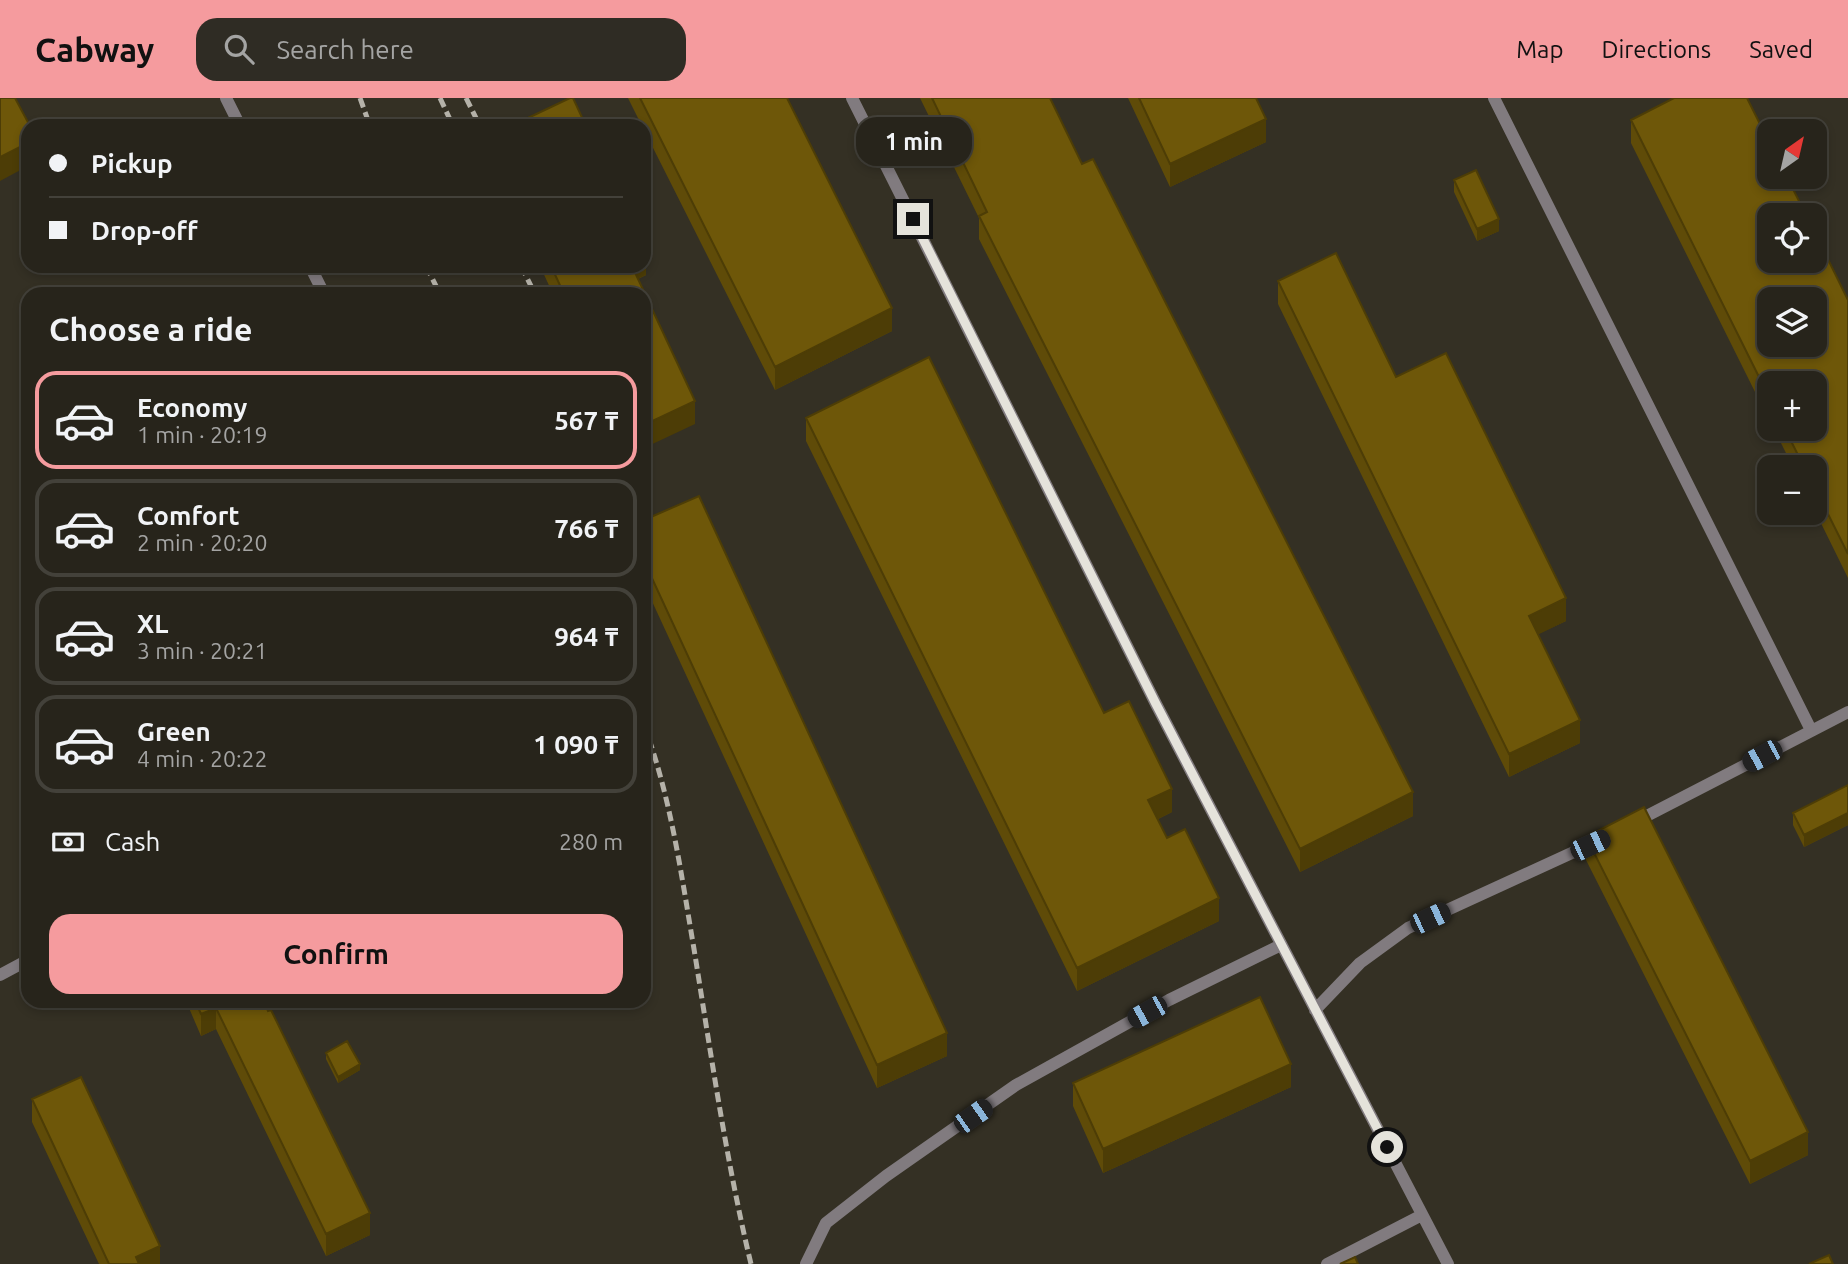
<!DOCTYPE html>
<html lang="en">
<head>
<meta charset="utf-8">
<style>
  :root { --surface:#27241b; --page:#2f2c24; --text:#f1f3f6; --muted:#a4a4a3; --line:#43413a; --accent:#f59b9e }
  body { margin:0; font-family:Ubuntu,sans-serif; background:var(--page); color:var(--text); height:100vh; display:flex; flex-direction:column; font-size:26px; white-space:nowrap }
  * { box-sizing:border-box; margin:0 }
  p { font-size:23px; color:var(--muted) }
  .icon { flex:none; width:38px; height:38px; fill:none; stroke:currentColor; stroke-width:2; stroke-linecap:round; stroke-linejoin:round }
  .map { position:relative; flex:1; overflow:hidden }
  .side { position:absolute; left:21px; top:189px; width:630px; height:721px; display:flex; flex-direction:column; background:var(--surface); border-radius:21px; box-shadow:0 4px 10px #0003,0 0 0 2px var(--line) }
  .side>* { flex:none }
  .hud { position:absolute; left:21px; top:21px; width:630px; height:154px; border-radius:21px; box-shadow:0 4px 10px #0003,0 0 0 2px var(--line); display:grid; align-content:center; height:154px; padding:0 28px; background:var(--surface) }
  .needle { width:46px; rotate:34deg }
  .fabs { position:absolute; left:1757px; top:21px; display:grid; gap:14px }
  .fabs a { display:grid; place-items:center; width:70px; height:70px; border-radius:14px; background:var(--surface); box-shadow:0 4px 10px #0003,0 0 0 2px var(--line); font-size:35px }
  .end { position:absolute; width:32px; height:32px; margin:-16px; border:9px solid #e5e3db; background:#111; box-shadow:0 0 0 4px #111 }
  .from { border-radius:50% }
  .bubble { position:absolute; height:49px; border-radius:21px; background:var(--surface); box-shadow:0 4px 10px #0003,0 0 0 2px var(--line); font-size:23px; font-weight:700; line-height:49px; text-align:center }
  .car { position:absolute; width:21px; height:42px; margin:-21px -10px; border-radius:9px; box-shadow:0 0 5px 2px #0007; background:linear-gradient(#222 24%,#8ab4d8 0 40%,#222 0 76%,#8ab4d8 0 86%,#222 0) }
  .hud b { display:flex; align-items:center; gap:24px; height:66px; font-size:26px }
  .hud b+b { border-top:2px solid var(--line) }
  .hud i { width:18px; height:18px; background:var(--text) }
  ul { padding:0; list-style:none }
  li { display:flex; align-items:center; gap:21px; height:98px; margin:0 14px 10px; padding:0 14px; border:4px solid var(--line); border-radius:21px }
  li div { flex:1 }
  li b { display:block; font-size:26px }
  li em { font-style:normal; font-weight:700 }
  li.current { border-color:var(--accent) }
  li>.icon { width:63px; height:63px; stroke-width:1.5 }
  h2 { padding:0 28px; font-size:32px; line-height:84px }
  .pay { display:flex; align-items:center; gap:18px; height:77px; padding:0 28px; font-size:26px }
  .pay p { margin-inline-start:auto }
  .cta { display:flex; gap:14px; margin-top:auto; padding:14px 28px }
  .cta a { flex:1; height:80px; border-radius:21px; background:var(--accent); color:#111; font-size:28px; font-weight:700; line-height:80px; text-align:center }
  header { display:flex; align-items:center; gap:42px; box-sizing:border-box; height:98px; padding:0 35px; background:var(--accent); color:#111 }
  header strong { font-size:33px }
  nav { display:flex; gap:38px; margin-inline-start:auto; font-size:24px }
  .search { width:490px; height:63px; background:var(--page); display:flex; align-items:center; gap:18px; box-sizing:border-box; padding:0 24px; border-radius:21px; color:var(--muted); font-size:26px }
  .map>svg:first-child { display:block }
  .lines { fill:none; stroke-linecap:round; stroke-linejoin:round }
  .service { stroke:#817b7f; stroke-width:12 }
  .rail { stroke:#b5b2a9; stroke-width:5; stroke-dasharray:10 5; stroke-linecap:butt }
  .wall { fill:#5f4b08 }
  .shaded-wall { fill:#4d3d06 }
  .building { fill:#6e5709; stroke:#4d3d06; stroke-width:2; fill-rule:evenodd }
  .route { stroke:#e5e3db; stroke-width:9 }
</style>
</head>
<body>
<header>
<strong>Cabway</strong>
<div class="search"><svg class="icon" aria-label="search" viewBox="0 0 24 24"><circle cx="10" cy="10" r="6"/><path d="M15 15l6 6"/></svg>Search here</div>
<nav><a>Map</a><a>Directions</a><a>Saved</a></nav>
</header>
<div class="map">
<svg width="1848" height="1166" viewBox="0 0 1848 1166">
  <rect width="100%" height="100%" fill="#343024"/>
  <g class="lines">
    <path class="service" d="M 226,0 L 240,28
      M 852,0 L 1156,606 L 1448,1166
      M 1494,0 L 1811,632
      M 310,168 L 324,196
      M 1635,724 L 1848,614
      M 0,877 L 28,862
      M 1315,912 L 1360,865 L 1408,830 L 1600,742
      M 806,1166 L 826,1125 L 886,1078 L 1016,987 L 1169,902 L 1281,847
      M 1327,1166 L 1422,1117"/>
    <path class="rail" d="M 360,0 L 370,28
      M 440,0 L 453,28
      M 466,0 L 480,28
      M 426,168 L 440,196
      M 521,168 L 535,196
      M 644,627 C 671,700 681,775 694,851 C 711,956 726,1062 751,1166"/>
  </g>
  <path class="wall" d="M 628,0 L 787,0 L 892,233 L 775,292 L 644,32 L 644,28 L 642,28 Z
    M 920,0 L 1050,0 L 1082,66 L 1413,718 L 1300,774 L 979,141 L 979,120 Z
    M 1128,0 L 1256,0 L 1266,44 L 1170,89 Z
    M 1631,22 L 1848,202 L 1848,480 L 1815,413 L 1815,369 L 1793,369 L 1774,331 L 1815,331 L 1769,285 L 1769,322 L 1631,45 Z
    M 1454,82 L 1499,133 L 1477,143 L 1454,94 Z
    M 540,168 L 644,168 L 646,177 L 638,181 L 695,326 L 644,196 L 553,196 Z
    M 1278,183 L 1566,523 L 1538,536 L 1580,645 L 1509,679 L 1278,206 Z
    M 806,320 L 1104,615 L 1172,714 L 1158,721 L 1167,740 L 1219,823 L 1077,893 L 806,343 Z
    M 644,422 L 947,958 L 877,990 L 644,486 Z
    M 1848,687 L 1848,727 L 1804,749 L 1793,727 L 1793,715 Z
    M 1586,739 L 1808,1057 L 1750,1086 L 1586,762 Z
    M 186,903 L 264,903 L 370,1137 L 326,1158 L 216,931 L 201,938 Z
    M 326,955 L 360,972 L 338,985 L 326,961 Z
    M 1073,985 L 1291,989 L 1103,1075 L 1073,1008 Z
    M 32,1001 L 160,1166 L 99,1166 L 32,1024 Z"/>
  <path class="shaded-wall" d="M 1266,21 L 1266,44 L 1170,89 L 1170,66 Z
    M 28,45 L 28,68 L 0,83 L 0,59 Z
    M 1499,121 L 1499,133 L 1477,143 L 1477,131 Z
    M 646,154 L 646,177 L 629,185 L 629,168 L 644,168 L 644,155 Z
    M 892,210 L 892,233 L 775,292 L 775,269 Z
    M 695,303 L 695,326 L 644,350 L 644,327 Z
    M 1566,500 L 1566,523 L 1529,541 L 1529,518 Z
    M 1580,622 L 1580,645 L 1509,679 L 1509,656 Z
    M 1172,691 L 1172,714 L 1148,726 L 1148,702 Z
    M 1413,694 L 1413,718 L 1300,774 L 1300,751 Z
    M 1848,715 L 1848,727 L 1804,749 L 1804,737 Z
    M 1219,800 L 1219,823 L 1077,893 L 1077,870 Z
    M 216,910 L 216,931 L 201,938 L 201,916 Z
    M 947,935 L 947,958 L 877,990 L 877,967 Z
    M 360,966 L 360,972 L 338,985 L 338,979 Z
    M 1291,966 L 1291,989 L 1103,1075 L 1103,1051 Z
    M 1808,1034 L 1808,1057 L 1750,1086 L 1750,1063 Z
    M 370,1115 L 370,1137 L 326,1158 L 326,1136 Z
    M 160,1148 L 160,1166 L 136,1166 L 136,1159 Z"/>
  <path class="building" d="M 0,0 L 15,0 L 30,28 L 28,28 L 28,45 L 0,59 Z
    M 570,0 L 573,0 L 586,28 L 511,28 Z
    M 640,0 L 787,0 L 892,210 L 775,269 Z
    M 932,0 L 1050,0 L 1082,66 L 1093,61 L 1413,694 L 1300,751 L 979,118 L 987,114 Z
    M 1139,0 L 1256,0 L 1266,21 L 1170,66 Z
    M 1674,0 L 1747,0 L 1769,44 L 1769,79 L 1787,79 L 1806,117 L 1769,117 L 1769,163 L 1815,163 L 1815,135 L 1848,202 L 1848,456 L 1815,390 L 1815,369 L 1804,369 L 1785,331 L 1815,331 L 1815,285 L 1769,285 L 1769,299 L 1631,22 ZM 1769,201 L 1815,201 L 1815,247 L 1769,247 Z
    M 1476,72 L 1499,121 L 1477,131 L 1454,82 Z
    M 1336,155 L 1396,279 L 1446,255 L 1566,500 L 1529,518 L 1580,622 L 1509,656 L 1278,183 Z
    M 551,168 L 632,168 L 695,303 L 644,327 L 644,196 L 564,196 Z
    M 929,259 L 1104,615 L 1129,603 L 1172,691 L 1148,702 L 1167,740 L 1185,731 L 1219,800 L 1077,870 L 806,320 Z
    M 699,398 L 947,935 L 877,967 L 644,463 L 644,422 Z
    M 1848,687 L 1848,715 L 1804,737 L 1793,715 Z
    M 1644,709 L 1808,1034 L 1750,1063 L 1586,739 Z
    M 1260,899 L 1291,966 L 1103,1051 L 1073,985 Z
    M 195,903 L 264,903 L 268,913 L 271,912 L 370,1115 L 326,1136 L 216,910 L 201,916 Z
    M 347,943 L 360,966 L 338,979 L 326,955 Z
    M 81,979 L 160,1148 L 136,1159 L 139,1166 L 109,1166 L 32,1001 Z
    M 1829,1157 L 1833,1166 L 1809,1166 Z
    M 1355,1159 L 1358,1166 L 1340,1166 Z"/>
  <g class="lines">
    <path class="route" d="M 913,121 L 1156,606 L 1387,1049"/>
  </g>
</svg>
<div class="fabs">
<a><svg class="needle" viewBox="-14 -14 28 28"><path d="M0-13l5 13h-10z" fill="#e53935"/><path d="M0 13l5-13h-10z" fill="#a4a4a3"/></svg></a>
<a><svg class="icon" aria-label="locate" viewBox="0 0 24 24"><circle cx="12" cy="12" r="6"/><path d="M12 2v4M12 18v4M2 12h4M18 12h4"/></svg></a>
<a><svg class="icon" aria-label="layers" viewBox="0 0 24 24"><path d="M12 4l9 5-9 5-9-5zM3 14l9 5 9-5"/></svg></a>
<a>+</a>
<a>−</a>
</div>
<i class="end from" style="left:1387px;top:1049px"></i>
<i class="end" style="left:913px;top:121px"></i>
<div class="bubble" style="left:856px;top:19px;width:116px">1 min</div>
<i class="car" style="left:1762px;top:658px;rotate:242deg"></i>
<i class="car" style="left:1590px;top:747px;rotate:65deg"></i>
<i class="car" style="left:1430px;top:820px;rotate:65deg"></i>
<i class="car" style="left:1147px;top:914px;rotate:241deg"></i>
<i class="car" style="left:973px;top:1018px;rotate:55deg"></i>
<div class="hud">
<b><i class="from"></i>Pickup</b>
<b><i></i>Drop-off</b>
</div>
<section class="side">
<h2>Choose a ride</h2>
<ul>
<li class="current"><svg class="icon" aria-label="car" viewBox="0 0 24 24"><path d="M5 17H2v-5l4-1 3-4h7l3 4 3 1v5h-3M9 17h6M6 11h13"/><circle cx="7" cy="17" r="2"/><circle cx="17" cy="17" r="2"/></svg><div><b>Economy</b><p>1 min · 20:19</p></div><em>567 ₸</em></li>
<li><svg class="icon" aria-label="car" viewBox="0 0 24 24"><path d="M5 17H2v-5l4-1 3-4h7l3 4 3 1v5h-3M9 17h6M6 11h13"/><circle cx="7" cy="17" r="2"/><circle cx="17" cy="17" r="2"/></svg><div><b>Comfort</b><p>2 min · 20:20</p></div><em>766 ₸</em></li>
<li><svg class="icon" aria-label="car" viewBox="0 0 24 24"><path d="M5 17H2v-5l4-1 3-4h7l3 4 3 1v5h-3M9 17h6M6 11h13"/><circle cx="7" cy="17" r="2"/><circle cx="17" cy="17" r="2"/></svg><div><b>XL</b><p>3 min · 20:21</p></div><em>964 ₸</em></li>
<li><svg class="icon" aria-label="car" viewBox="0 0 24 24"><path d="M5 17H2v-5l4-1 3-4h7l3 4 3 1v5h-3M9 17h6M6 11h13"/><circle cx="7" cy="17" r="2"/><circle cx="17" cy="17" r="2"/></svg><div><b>Green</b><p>4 min · 20:22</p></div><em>1 090 ₸</em></li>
</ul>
<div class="pay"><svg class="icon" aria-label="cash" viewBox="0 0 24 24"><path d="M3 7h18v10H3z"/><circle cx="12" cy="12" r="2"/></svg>Cash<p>280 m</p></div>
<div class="cta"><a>Confirm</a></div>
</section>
</div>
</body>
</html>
